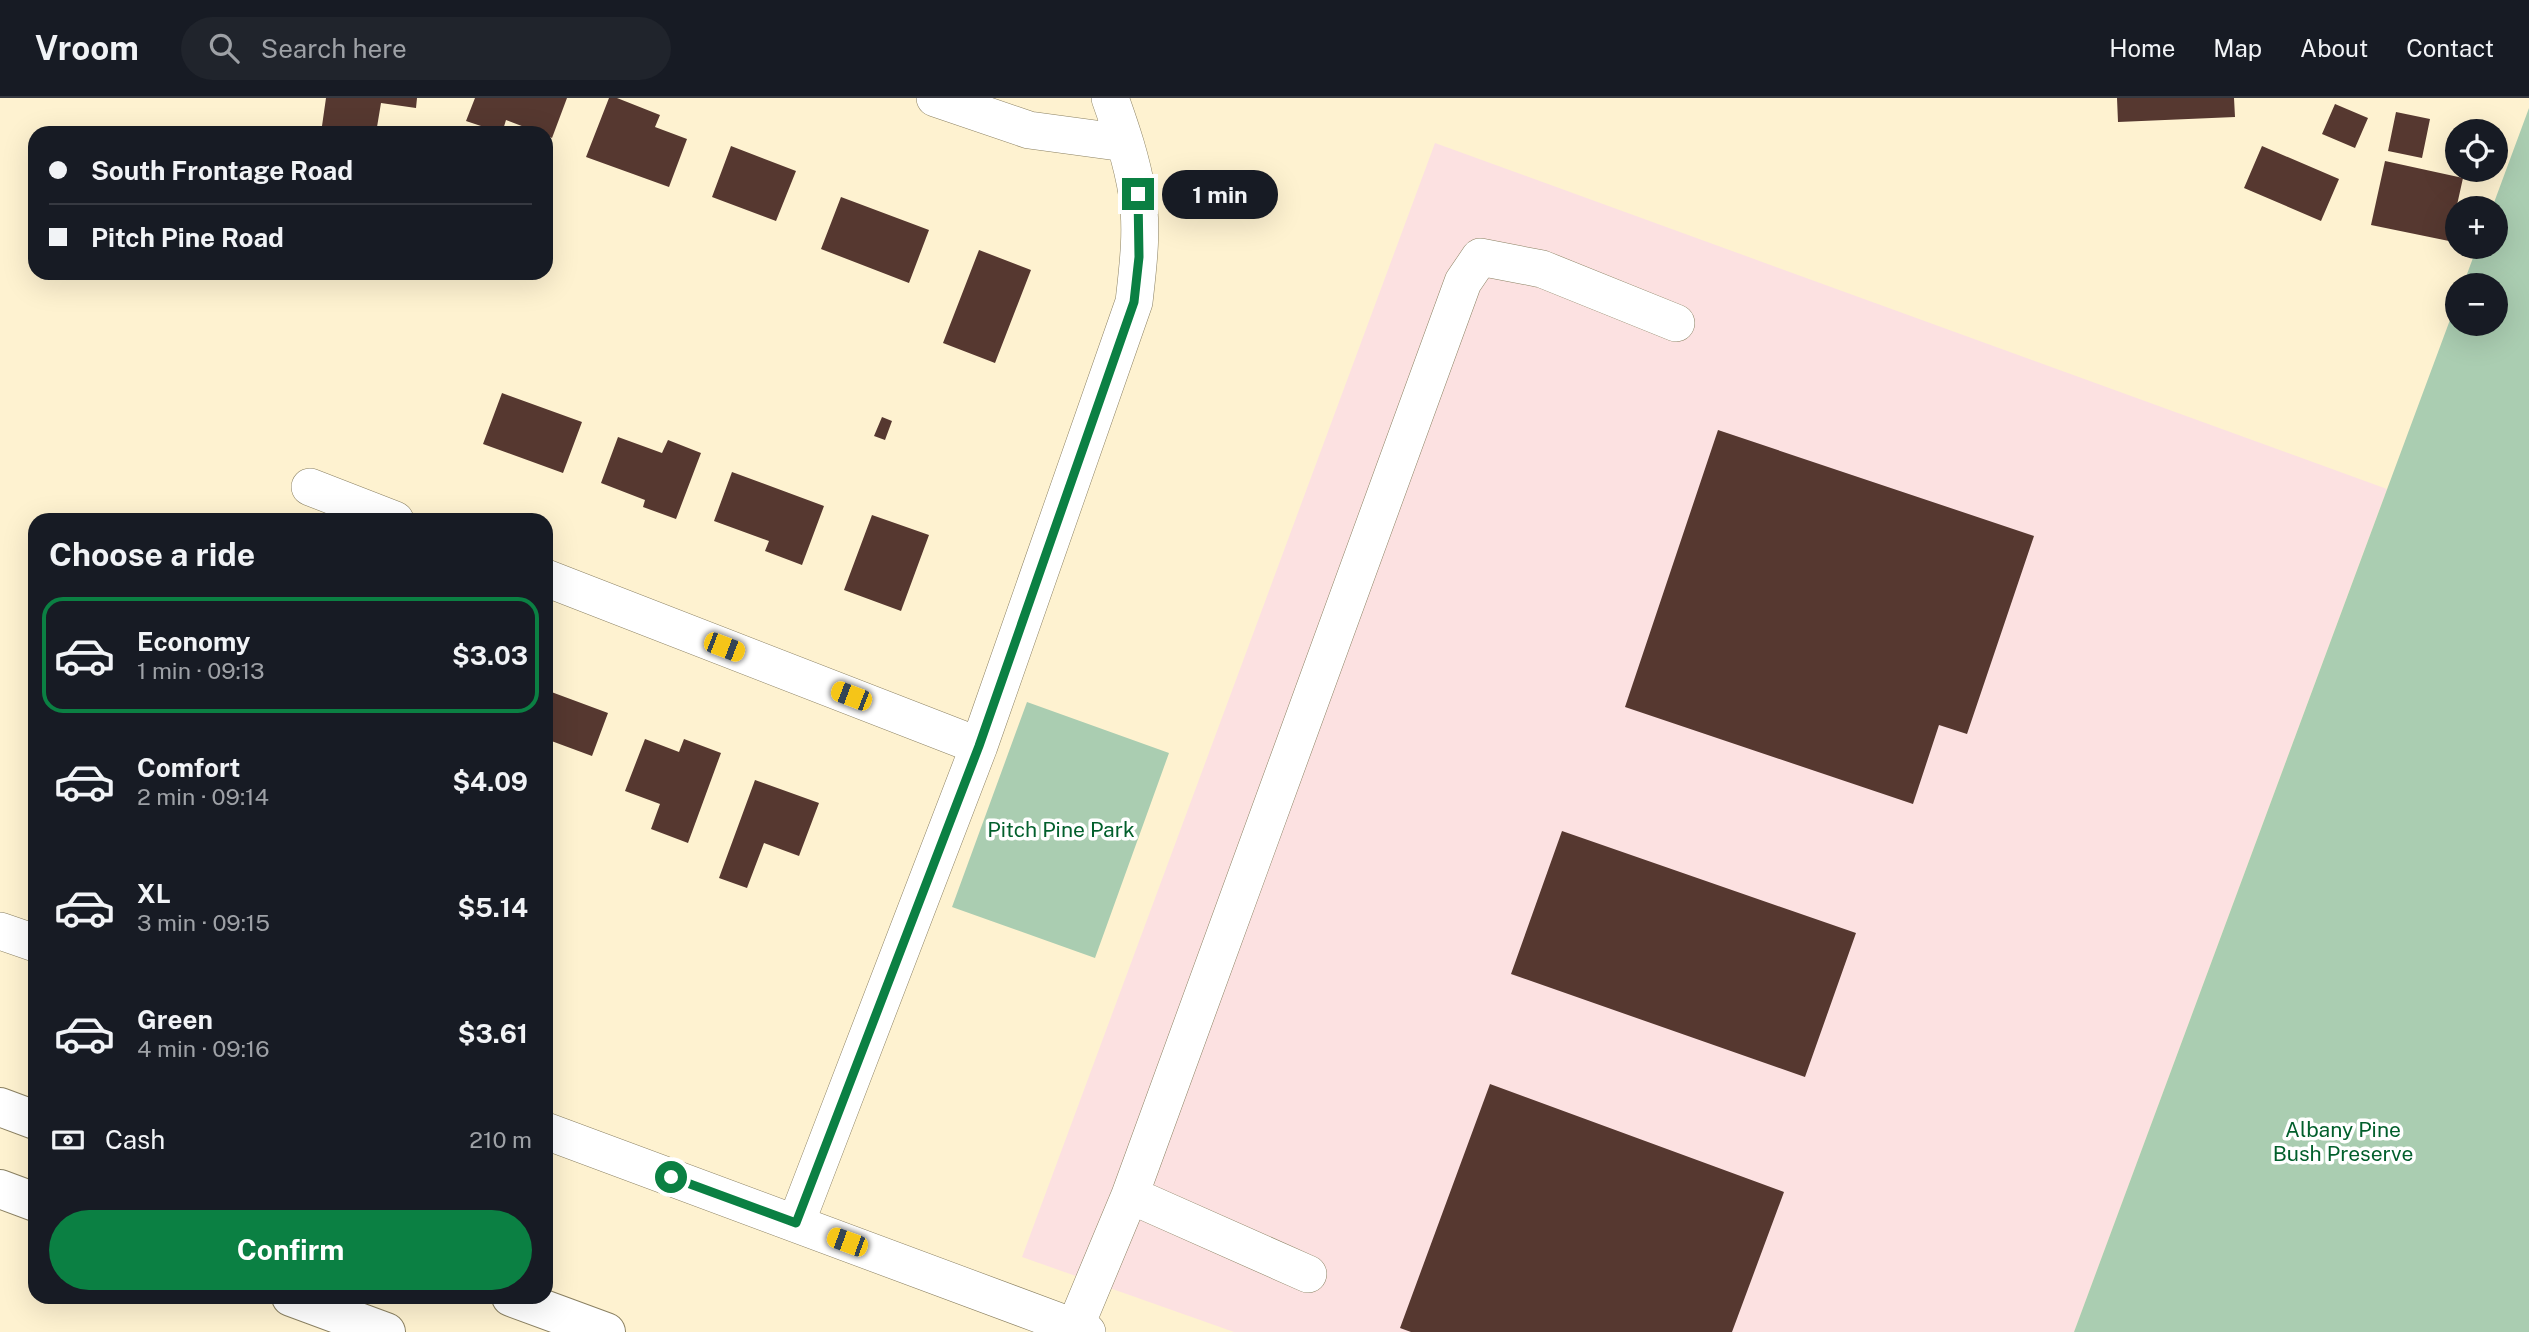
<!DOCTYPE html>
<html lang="en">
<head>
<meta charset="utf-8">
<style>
  :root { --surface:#171b24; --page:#20242c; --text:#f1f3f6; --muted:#9ea1a6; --line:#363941; --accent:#0b8043 }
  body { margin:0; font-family:"Public Sans",sans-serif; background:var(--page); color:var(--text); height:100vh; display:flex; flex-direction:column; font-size:26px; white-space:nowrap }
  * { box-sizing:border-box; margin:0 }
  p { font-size:23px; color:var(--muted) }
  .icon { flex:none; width:38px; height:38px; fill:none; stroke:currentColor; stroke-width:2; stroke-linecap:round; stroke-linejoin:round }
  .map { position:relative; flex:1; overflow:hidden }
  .drawer { position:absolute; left:28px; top:415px; width:525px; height:791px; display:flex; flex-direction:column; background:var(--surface); border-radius:21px; box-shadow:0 7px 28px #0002 }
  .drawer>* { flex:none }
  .guide { position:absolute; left:28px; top:28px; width:525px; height:154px; border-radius:21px; box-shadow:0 7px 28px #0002; display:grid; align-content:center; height:154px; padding:0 21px; background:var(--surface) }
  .tools { position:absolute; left:2445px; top:21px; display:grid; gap:14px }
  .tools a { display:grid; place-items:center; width:63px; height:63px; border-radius:50%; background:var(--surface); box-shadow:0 7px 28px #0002; font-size:35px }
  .end { position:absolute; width:32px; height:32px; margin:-16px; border:9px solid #0b8043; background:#fff; box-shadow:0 0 0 4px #fff }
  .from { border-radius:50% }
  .bubble { position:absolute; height:49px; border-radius:24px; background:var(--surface); box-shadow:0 7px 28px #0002; font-size:23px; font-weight:700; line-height:49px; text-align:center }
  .car { position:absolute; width:21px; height:42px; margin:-21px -10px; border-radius:9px; box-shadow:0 0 5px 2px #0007; background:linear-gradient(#f5c518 24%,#345 0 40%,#f5c518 0 76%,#345 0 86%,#f5c518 0) }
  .guide b { display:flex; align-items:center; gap:24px; height:66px; font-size:26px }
  .guide b+b { border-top:2px solid var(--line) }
  .guide i { width:18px; height:18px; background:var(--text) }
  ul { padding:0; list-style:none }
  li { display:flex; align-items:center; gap:21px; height:116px; margin:0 14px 10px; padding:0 7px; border:4px solid transparent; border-radius:21px }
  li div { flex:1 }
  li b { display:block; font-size:26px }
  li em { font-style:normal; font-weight:700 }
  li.selected { border-color:var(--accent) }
  li>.icon { width:63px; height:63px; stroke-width:1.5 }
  h2 { padding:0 21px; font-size:32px; line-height:84px }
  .pay { display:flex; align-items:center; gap:18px; height:77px; padding:0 21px; font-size:26px }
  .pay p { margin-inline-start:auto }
  .button { display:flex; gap:14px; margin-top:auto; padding:14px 21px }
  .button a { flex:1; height:80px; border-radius:42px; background:var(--accent); color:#fff; font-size:28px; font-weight:700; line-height:80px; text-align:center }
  header { display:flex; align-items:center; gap:42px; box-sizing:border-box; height:98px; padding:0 35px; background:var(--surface); border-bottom:2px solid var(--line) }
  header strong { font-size:33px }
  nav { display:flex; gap:38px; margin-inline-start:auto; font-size:24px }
  .search { width:490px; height:63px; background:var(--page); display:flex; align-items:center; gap:18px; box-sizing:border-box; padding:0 24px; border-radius:38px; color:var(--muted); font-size:26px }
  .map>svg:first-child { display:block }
  .commercial { fill:#fce1e1 }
  .green { fill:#aacdb1 }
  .building { fill:#563830 }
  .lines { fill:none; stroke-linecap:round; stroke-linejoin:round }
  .minor-casing { stroke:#8b8162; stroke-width:38 }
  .major-casing { stroke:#8b8162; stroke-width:40 }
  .minor { stroke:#fff; stroke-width:37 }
  .major { stroke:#fff; stroke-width:38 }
  .route { stroke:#0b8043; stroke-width:9 }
  .labels { text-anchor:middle; stroke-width:7; stroke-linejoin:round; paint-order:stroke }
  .park-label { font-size:21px; fill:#025f2c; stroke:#fff }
</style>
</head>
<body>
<header>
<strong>Vroom</strong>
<div class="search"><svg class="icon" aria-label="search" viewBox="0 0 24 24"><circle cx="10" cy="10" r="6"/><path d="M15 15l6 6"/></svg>Search here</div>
<nav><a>Home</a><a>Map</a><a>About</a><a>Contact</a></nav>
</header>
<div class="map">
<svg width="2529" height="1234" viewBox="0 0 2529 1234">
  <rect width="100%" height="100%" fill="#fef2d0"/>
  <path class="commercial" d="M 1435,45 L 2387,391 L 2074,1234 L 1234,1234 L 1022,1159 Z"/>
  <path class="green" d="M 2529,10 L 2529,1234 L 2074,1234 L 2457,203 L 2457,226 L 2496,226 L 2496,187 L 2463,187 L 2477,149 L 2496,149 L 2496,110 L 2492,110 Z
    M 1027,604 L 1169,655 L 1095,860 L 952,809 Z"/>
  <path class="building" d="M 326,0 L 417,0 L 416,10 L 381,5 L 376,35 L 321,35 Z
    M 475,0 L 567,0 L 552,40 L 546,37 L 546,35 L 540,35 L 506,22 L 502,35 L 466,23 Z
    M 609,0 L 617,0 L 660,17 L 655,29 L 687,41 L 669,89 L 586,59 Z
    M 2117,0 L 2234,0 L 2235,19 L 2118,24 Z
    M 2335,6 L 2368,20 L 2355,50 L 2322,36 Z
    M 2396,14 L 2430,21 L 2422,60 L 2388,53 Z
    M 731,48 L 796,73 L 776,123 L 712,99 Z
    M 2262,48 L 2339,81 L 2321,123 L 2244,90 Z
    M 2385,63 L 2463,80 L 2449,143 L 2371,127 Z
    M 841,99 L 929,132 L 909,185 L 821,151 Z
    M 979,152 L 1031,172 L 995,265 L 943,245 Z
    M 502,295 L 582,324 L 563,375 L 483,346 Z
    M 882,319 L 892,323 L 885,342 L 874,338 Z
    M 1718,332 L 2034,438 L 1967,636 L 1939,627 L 1913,706 L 1625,609 Z
    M 618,339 L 662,355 L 668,342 L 701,355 L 676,421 L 643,409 L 645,402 L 601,385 Z
    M 732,374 L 824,408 L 802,467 L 765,453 L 769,443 L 714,423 Z
    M 872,417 L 929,437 L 901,513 L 844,492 Z
    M 546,592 L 608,615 L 592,658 L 546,641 Z
    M 645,641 L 679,654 L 684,641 L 721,655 L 688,745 L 651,731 L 660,706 L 625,693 Z
    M 755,682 L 819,705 L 799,758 L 764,745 L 747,790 L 719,780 Z
    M 1562,733 L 1856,835 L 1805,979 L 1511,876 Z
    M 1490,986 L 1784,1094 L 1732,1234 L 1411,1234 L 1400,1230 Z"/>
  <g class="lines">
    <g class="minor-casing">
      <path id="minor" d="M 935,0 L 1029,32 L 1125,45
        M 310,389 L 395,422
        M 546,480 L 979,648
        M 0,833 L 35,845
        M 546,1033 L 1087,1234
        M 1130,1097 L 1463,184 L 1480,159 L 1542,171 L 1676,225
        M 796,1125 L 979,648 L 1134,204 C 1138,169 1143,131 1137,95 C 1132,63 1121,31 1110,0
        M 1075,1229 L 1130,1097 L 1308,1176"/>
    </g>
    <g class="major-casing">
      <path id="major" d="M 0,1009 L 35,1022
        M 0,1091 L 35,1104
        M 291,1199 L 386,1234
        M 511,1199 L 606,1234"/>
    </g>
    <use href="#minor" class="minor"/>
    <use href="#major" class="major"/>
  </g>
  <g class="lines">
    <path class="route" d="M 671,1079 L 796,1125 L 979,648 L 1134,204 L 1139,159 L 1138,96"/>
  </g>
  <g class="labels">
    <g class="park-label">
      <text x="1061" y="739">Pitch Pine Park</text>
      <text x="2343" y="1039">Albany Pine<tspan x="2343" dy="24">Bush Preserve</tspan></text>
    </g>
  </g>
</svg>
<div class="tools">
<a><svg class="icon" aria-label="locate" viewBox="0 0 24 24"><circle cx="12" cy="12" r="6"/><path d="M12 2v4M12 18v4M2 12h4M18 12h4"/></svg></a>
<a>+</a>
<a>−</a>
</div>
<i class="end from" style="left:671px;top:1079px"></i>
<i class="end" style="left:1138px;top:96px"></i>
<div class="bubble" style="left:1162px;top:72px;width:116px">1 min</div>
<i class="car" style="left:724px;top:549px;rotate:111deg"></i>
<i class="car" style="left:851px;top:598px;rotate:291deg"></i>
<i class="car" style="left:847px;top:1144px;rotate:290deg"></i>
<div class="guide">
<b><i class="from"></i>South Frontage Road</b>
<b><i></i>Pitch Pine Road</b>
</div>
<section class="drawer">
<h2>Choose a ride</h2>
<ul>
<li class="selected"><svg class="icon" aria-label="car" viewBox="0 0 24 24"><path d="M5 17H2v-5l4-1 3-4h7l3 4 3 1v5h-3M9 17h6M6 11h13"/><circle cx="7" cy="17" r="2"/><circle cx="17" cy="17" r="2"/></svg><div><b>Economy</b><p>1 min · 09:13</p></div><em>$3.03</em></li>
<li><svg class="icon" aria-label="car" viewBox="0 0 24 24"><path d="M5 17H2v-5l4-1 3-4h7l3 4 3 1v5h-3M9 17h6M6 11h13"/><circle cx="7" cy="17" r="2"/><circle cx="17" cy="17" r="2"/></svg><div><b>Comfort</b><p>2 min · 09:14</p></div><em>$4.09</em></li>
<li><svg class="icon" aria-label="car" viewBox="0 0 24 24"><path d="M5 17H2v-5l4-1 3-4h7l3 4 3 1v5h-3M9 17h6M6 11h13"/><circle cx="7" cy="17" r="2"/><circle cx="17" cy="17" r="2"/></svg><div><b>XL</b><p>3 min · 09:15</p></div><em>$5.14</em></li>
<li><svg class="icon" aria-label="car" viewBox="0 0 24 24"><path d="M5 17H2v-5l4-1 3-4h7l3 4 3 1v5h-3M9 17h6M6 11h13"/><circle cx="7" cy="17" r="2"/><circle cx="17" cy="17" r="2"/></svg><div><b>Green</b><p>4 min · 09:16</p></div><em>$3.61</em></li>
</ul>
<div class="pay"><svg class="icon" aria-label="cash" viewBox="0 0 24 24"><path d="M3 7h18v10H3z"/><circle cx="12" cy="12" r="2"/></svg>Cash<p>210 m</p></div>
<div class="button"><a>Confirm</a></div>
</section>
</div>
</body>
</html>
